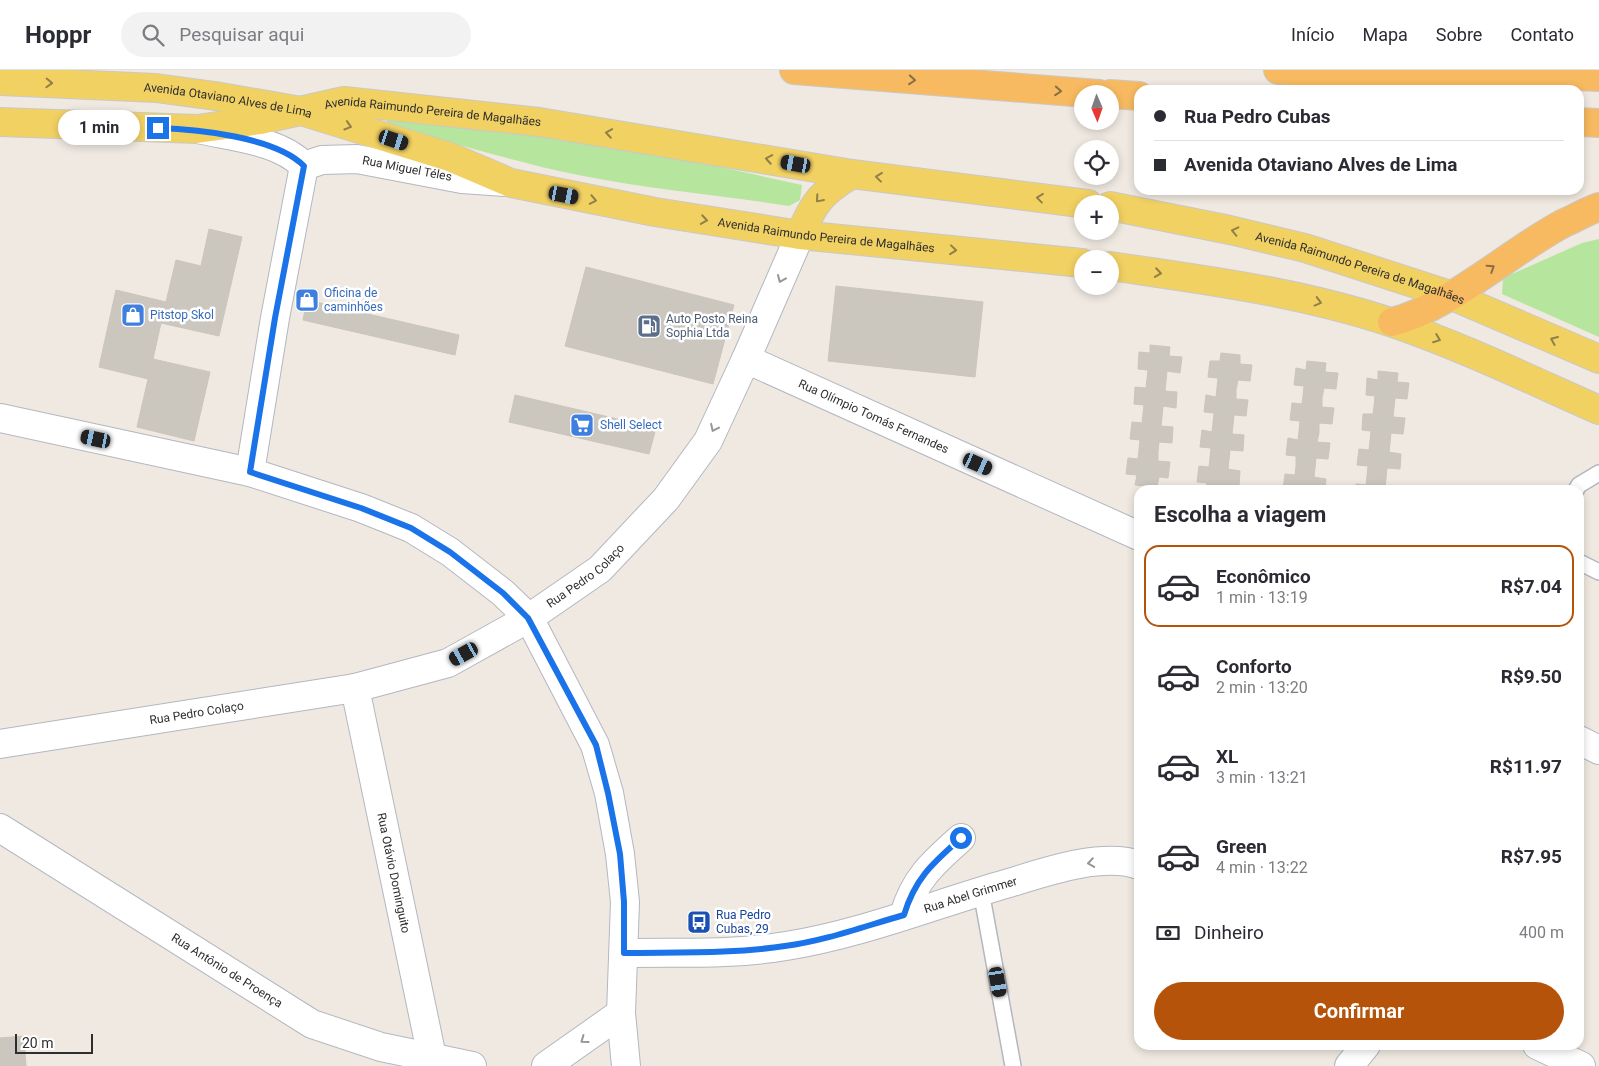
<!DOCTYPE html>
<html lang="pt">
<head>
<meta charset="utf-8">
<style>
  :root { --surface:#fff; --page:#f2f2f3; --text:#2b2b33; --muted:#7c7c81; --line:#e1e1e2; --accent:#b45309 }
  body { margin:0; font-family:Roboto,sans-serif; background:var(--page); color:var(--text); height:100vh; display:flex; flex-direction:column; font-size:19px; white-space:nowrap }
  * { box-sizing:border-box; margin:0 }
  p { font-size:16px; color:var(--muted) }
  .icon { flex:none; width:28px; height:28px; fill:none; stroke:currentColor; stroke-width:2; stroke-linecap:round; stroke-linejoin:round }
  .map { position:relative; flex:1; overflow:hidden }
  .side { position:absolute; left:1134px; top:415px; width:450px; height:565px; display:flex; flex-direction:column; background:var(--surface); border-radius:15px; box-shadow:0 2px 8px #0003 }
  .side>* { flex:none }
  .banner { position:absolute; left:1134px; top:15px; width:450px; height:110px; border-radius:15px; box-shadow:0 2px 8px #0003; display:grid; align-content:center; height:110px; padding:0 20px; background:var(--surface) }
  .needle { width:32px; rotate:178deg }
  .controls { position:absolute; left:1074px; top:15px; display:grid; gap:10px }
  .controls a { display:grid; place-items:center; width:45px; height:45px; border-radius:50%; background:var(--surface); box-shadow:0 2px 8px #0003; font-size:25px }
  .scale { position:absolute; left:15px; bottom:12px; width:78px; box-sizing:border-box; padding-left:5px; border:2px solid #2e2e2e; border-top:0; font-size:14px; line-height:18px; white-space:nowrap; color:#2e2e2e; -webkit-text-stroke:4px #fff; paint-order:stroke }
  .end { position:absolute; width:22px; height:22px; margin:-11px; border:6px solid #1a73e8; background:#fff; box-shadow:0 0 0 2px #fff }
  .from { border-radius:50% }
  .bubble { position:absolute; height:35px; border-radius:18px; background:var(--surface); box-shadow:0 2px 8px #0003; font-size:16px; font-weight:700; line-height:35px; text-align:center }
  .car { position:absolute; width:15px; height:30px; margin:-15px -8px; border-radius:6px; box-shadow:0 0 4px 1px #0007; background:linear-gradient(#222 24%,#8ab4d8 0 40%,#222 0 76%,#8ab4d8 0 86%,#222 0) }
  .banner b { display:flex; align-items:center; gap:18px; height:48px; font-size:19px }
  .banner b+b { border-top:1px solid var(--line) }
  .banner i { width:12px; height:12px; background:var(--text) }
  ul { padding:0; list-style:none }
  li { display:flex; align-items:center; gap:15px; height:82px; margin:0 10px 8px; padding:0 10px; border:2px solid transparent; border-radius:15px }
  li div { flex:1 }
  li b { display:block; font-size:19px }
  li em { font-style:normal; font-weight:700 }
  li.current { border-color:var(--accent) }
  li>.icon { width:45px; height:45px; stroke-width:1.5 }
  h2 { padding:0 20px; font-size:22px; line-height:60px }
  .pay { display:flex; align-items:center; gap:12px; height:55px; padding:0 20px; font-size:19px }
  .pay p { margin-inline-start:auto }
  .cta { display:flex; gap:10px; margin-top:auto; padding:10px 20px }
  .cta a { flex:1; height:58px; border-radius:30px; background:var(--accent); color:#fff; font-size:20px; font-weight:700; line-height:58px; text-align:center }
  header { display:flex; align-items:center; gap:30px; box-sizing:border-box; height:70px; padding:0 25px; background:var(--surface); border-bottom:1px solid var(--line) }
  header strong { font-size:24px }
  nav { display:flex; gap:28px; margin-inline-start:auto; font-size:18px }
  .search { width:350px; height:45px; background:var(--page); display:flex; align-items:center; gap:12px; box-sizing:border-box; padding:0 18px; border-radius:28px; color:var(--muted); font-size:19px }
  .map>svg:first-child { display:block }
  .green { fill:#b6e59e }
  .building { fill:#cbc7bf; stroke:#cbc5ba }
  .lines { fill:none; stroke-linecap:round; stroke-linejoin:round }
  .service-casing { stroke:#b4b7c1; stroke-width:18 }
  .minor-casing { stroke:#b4b7c1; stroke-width:30 }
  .primary-casing { stroke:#c9c9c9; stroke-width:30 }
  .trunk-casing { stroke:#c9c9c9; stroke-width:30 }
  .service { stroke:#fff; stroke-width:15 }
  .minor { stroke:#fff; stroke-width:28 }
  .primary { stroke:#f2d163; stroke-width:28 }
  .trunk { stroke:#f8ba60; stroke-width:28 }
  .oneway { stroke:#896d44 }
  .oneway2 { stroke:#908048 }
  .oneway3 { stroke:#969696 }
  .route { stroke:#1a73e8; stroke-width:6 }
  .labels { text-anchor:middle; stroke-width:5; stroke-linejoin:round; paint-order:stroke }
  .street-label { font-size:12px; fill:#2e2e2e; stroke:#fff }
  .shop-label { font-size:12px; fill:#366cbe; stroke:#fff; text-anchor:start }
  .service-label { font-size:12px; fill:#4e5e75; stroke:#fff; text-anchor:start }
  .transit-label { font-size:12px; fill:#164399; stroke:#fff; text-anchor:start }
</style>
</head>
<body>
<header>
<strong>Hoppr</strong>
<div class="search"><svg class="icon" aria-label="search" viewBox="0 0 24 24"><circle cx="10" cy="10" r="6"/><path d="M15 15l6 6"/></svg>Pesquisar aqui</div>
<nav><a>Início</a><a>Mapa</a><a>Sobre</a><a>Contato</a></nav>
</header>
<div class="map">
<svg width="1599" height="996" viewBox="0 0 1599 996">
  <rect width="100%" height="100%" fill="#efe9e1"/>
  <path class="green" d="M 388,47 L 603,71 L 802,115 L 800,130 L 789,136 C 719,125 647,119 578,105 C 513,92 450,71 386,55 Z
    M 1599,169 L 1599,267 L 1502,224 L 1503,208 L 1582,173 Z"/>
  <path class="building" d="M 209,159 L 242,167 L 219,266 L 161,253 L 153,289 L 210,302 L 194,371 L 137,357 L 148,309 L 99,297 L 116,220 L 166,232 L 176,190 L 201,196 Z
    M 586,197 L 734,235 L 713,314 L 565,276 Z
    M 836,216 L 983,232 L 975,307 L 828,291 Z
    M 307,230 L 459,265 L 455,285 L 303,250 Z
    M 1150,275 L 1170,277 L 1169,286 L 1182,287 L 1180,303 L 1167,301 L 1166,311 L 1147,309 L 1148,300 L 1138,299 L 1139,282 L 1150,283 Z
    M 1221,283 L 1240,285 L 1240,294 L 1252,295 L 1250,311 L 1238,310 L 1236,320 L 1217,318 L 1218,308 L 1208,307 L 1210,291 L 1220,291 Z
    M 1307,291 L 1326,293 L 1325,302 L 1338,303 L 1336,319 L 1324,318 L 1322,328 L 1303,326 L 1304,316 L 1294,315 L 1296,298 L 1306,300 Z
    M 1378,301 L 1398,303 L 1397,312 L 1409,313 L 1407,329 L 1395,328 L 1394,338 L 1374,336 L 1375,326 L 1366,325 L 1367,308 L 1378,310 Z
    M 1147,309 L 1166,311 L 1165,321 L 1177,322 L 1176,338 L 1163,336 L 1162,347 L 1143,344 L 1144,335 L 1134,334 L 1135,317 L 1146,318 Z
    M 1217,318 L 1236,320 L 1236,329 L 1248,330 L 1246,346 L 1234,345 L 1233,355 L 1213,353 L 1214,343 L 1204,342 L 1206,325 L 1216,327 Z
    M 515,325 L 656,358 L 649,384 L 509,352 Z
    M 1303,326 L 1322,328 L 1322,337 L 1334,338 L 1332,354 L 1319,353 L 1319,363 L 1299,361 L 1300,351 L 1290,350 L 1292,333 L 1302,334 Z
    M 1374,336 L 1394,338 L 1393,347 L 1405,348 L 1403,364 L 1391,363 L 1390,373 L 1370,371 L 1371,361 L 1362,360 L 1363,344 L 1373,344 Z
    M 1143,344 L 1162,347 L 1161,356 L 1173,357 L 1172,373 L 1159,372 L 1158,382 L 1139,380 L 1140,370 L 1130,369 L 1132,352 L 1142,353 Z
    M 1213,353 L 1233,355 L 1232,364 L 1244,365 L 1243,381 L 1230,380 L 1229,390 L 1210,388 L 1211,378 L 1200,377 L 1202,360 L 1212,362 Z
    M 1299,361 L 1319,363 L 1317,372 L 1330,373 L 1328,389 L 1316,388 L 1315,398 L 1296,396 L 1296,386 L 1286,385 L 1288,368 L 1298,370 Z
    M 1370,371 L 1390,373 L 1389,382 L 1401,384 L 1400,399 L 1387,398 L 1386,408 L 1367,406 L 1368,396 L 1357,395 L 1359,379 L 1369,380 Z
    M 1139,380 L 1158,382 L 1158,391 L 1170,392 L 1168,408 L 1159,407 L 1157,417 L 1135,415 L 1137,405 L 1126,404 L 1128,388 L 1138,389 Z
    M 1210,388 L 1229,390 L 1228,399 L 1240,401 L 1239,416 L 1229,416 L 1229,420 L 1206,420 L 1207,413 L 1197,412 L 1199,396 L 1209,397 Z
    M 1296,396 L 1315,398 L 1314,407 L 1326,409 L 1325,420 L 1283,420 L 1285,404 L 1295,405 Z
    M 1367,406 L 1386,408 L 1385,418 L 1398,420 L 1355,420 L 1356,414 L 1366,415 Z
    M 24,966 L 26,996 L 0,996 L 0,968 Z"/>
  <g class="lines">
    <g class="service-casing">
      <path id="service" d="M 1576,420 L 1579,415 L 1599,403
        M 1579,492 L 1599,502
        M 981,821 L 1013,996"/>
    </g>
    <g class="minor-casing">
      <g id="minor">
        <path d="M 198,59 C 232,67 279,70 304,96"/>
        <path id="s1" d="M 304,96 L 322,90 L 357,89 L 462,109 L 505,112"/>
        <path id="s2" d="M 746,289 L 1139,466"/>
        <path d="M 0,348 L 250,402 L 361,438 L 411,458 L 450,482 L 503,523 L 529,548 L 595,675 L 609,723 L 620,784 L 625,832 L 621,943 L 626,996"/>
        <path d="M 250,402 L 275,248 L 304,96"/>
        <path id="s3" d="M 355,618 L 432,987"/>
        <path d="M 1579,670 L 1599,680"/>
        <path id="s4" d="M 0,674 L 355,618 L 448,593 L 529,548 L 600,499 L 666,429 L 708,371 L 746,289 L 800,165"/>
        <path id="s5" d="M 0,758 L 312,954 L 381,977 L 472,996"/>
        <path d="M 904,845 C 915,808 933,793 961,768"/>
        <path id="s6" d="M 624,883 C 677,882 733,885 786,876 C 862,864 935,834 1009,813 C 1045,802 1102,782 1139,795"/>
        <path d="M 1537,975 L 1581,996"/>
        <path d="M 546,996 L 621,943"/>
        <path d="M 1349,996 L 1366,975"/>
      </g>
    </g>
    <g class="primary-casing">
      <g id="primary">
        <path id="s7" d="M 0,11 L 156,18 L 215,26 L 301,41 L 450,87 L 511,113 L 655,142 L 800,165 L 1082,193"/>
        <path id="s8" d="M 0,52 L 197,59 L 260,50 L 344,31 L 539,52 L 852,104 L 1088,134"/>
        <path id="s9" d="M 1110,136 L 1230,160 L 1305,178 L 1450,225 L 1599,289"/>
        <path d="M 800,165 C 814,132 821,123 852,104"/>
        <path d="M 1110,196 C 1205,210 1301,222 1393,253 C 1463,277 1531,310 1599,340"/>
      </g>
    </g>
    <g class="trunk-casing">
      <path id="trunk" d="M 794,0 L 1099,24
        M 1278,0 L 1332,3 L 1475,2 L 1599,7
        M 1110,24 L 1139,26
        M 1579,52 L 1599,53
        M 1392,252 C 1451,237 1509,182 1564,153 C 1576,148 1587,141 1599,137"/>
    </g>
    <use href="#service" class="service"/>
    <use href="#minor" class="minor"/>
    <use href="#primary" class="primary"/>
    <use href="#trunk" class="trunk"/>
  </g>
  <defs><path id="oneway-chevron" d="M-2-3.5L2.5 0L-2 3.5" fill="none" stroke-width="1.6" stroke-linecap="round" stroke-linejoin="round" transform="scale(1.25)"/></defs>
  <g class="oneway">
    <use href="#oneway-chevron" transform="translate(912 10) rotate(5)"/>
    <use href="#oneway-chevron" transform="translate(1058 21) rotate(4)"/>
    <use href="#oneway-chevron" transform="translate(1491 198) rotate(-33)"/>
  </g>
  <g class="oneway2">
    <use href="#oneway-chevron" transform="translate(49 13) rotate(2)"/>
    <use href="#oneway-chevron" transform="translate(348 56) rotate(17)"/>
    <use href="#oneway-chevron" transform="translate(609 63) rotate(-171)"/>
    <use href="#oneway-chevron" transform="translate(769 89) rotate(-170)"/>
    <use href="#oneway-chevron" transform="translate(879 107) rotate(-173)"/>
    <use href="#oneway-chevron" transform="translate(1040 128) rotate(-173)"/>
    <use href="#oneway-chevron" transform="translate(819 129) rotate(131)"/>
    <use href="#oneway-chevron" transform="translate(593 130) rotate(11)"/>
    <use href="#oneway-chevron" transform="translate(704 150) rotate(9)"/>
    <use href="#oneway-chevron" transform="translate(1235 161) rotate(-167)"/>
    <use href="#oneway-chevron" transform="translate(953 180) rotate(6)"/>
    <use href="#oneway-chevron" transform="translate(1158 203) rotate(8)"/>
    <use href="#oneway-chevron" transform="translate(1318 232) rotate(15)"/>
    <use href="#oneway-chevron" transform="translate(1437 269) rotate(21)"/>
    <use href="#oneway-chevron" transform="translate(1554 270) rotate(-157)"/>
  </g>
  <g class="oneway3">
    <use href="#oneway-chevron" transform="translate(781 209) rotate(113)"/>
    <use href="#oneway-chevron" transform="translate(714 358) rotate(115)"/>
    <use href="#oneway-chevron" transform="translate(1091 793) rotate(171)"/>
    <use href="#oneway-chevron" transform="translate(584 970) rotate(144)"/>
  </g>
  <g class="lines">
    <path class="route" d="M 158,58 C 196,59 276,67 304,96 L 275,248 L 250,402 L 361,438 L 411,458 L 450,482 L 503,523 L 528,548 L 596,675 L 608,723 L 620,784 L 624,832 L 624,883 C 677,882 732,884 785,876 C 825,871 865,856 904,845 C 915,808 933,793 961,768"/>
  </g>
  <defs>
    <g id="shop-square" transform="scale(1.25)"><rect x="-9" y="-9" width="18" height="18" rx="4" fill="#3f7fe0" stroke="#fff"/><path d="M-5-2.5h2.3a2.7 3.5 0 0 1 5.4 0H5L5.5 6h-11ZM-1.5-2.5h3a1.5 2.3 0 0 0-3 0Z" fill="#fff"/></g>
    <g id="fuel-square" transform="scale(1.25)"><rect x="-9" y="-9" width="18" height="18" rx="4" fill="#5c6f8a" stroke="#fff"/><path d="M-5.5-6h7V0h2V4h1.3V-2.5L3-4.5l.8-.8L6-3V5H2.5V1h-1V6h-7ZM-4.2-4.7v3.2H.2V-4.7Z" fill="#fff"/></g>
    <g id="supermarket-square" transform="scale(1.25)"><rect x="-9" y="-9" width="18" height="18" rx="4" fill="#3f7fe0" stroke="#fff"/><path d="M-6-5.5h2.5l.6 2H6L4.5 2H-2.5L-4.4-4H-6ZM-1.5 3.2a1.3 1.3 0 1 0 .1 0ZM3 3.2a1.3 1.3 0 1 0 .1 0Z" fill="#fff"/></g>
    <g id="bus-square" transform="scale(1.25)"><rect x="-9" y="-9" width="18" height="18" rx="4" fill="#1a4fb4" stroke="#fff"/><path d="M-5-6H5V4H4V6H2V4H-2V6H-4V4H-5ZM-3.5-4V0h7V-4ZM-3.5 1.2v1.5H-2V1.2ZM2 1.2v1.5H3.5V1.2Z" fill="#fff"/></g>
  </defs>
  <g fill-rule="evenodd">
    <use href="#shop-square" x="307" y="230"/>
    <use href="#shop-square" x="133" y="245"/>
    <use href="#fuel-square" x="649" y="256"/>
    <use href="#supermarket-square" x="582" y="355"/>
    <use href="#bus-square" x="699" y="852"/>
  </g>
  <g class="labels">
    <g class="street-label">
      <text dy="4" stroke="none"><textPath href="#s7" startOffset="229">Avenida Otaviano Alves de Lima</textPath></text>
      <text dy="4" stroke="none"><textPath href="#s8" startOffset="436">Avenida Raimundo Pereira de Magalhães</textPath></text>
      <text dy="4" stroke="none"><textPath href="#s1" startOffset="105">Rua Miguel Téles</textPath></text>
      <text dy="4" stroke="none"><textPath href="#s7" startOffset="845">Avenida Raimundo Pereira de Magalhães</textPath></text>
      <text dy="4" stroke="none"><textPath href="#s9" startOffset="258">Avenida Raimundo Pereira de Magalhães</textPath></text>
      <text dy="4" stroke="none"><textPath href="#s2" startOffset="140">Rua Olímpio Tomás Fernandes</textPath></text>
      <text dy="4" stroke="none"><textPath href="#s4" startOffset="619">Rua Pedro Colaço</textPath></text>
      <text dy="4" stroke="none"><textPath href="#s4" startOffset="199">Rua Pedro Colaço</textPath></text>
      <text dy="4" stroke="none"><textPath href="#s3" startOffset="189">Rua Otávio Dominguito</textPath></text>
      <text dy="4" stroke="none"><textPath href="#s6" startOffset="354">Rua Abel Grimmer</textPath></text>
      <text dy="4" stroke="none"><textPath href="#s5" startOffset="268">Rua Antônio de Proença</textPath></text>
    </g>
    <g class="shop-label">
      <text x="324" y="227">Oficina de<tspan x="324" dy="14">caminhões</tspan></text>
      <text x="150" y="249">Pitstop Skol</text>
      <text x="600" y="359">Shell Select</text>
    </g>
    <g class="service-label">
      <text x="666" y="253">Auto Posto Reina<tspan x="666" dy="14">Sophia Ltda</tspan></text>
    </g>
    <g class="transit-label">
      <text x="716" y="849">Rua Pedro<tspan x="716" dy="14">Cubas, 29</tspan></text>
    </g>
  </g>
</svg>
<div class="controls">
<a><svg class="needle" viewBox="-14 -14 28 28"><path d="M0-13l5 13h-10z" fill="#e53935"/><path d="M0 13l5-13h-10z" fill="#7c7c81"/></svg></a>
<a><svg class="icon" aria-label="locate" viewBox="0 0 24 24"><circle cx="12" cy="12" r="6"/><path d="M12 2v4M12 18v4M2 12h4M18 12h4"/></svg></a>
<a>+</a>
<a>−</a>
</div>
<div class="scale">20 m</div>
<i class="end from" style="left:961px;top:768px"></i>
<i class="end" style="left:158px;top:58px"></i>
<div class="bubble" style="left:58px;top:40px;width:82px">1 min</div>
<i class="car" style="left:394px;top:70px;rotate:108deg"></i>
<i class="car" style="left:796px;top:94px;rotate:280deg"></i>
<i class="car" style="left:564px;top:125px;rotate:101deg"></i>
<i class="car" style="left:96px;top:369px;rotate:282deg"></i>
<i class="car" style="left:978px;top:394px;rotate:114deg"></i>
<i class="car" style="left:464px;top:584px;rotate:241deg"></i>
<i class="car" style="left:998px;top:912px;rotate:170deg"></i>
<div class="banner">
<b><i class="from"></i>Rua Pedro Cubas</b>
<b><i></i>Avenida Otaviano Alves de Lima</b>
</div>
<section class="side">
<h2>Escolha a viagem</h2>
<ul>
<li class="current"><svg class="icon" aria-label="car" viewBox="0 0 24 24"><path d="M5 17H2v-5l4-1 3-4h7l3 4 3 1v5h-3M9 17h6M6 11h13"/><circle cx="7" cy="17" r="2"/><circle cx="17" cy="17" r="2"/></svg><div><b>Econômico</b><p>1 min · 13:19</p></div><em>R$7.04</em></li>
<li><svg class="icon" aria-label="car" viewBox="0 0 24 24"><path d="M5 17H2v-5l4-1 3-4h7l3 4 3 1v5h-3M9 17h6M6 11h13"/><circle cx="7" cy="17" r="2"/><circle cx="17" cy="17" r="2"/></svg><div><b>Conforto</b><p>2 min · 13:20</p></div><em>R$9.50</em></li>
<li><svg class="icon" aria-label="car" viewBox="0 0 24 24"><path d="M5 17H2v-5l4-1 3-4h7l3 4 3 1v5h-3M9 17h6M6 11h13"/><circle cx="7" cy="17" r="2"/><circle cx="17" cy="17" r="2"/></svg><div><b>XL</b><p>3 min · 13:21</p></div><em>R$11.97</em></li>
<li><svg class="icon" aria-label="car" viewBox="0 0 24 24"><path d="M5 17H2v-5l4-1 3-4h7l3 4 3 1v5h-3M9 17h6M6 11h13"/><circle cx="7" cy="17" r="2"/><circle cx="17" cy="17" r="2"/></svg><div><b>Green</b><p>4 min · 13:22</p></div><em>R$7.95</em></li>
</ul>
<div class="pay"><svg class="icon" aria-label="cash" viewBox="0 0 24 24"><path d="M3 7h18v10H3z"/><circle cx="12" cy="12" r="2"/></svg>Dinheiro<p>400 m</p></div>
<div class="cta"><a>Confirmar</a></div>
</section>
</div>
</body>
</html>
